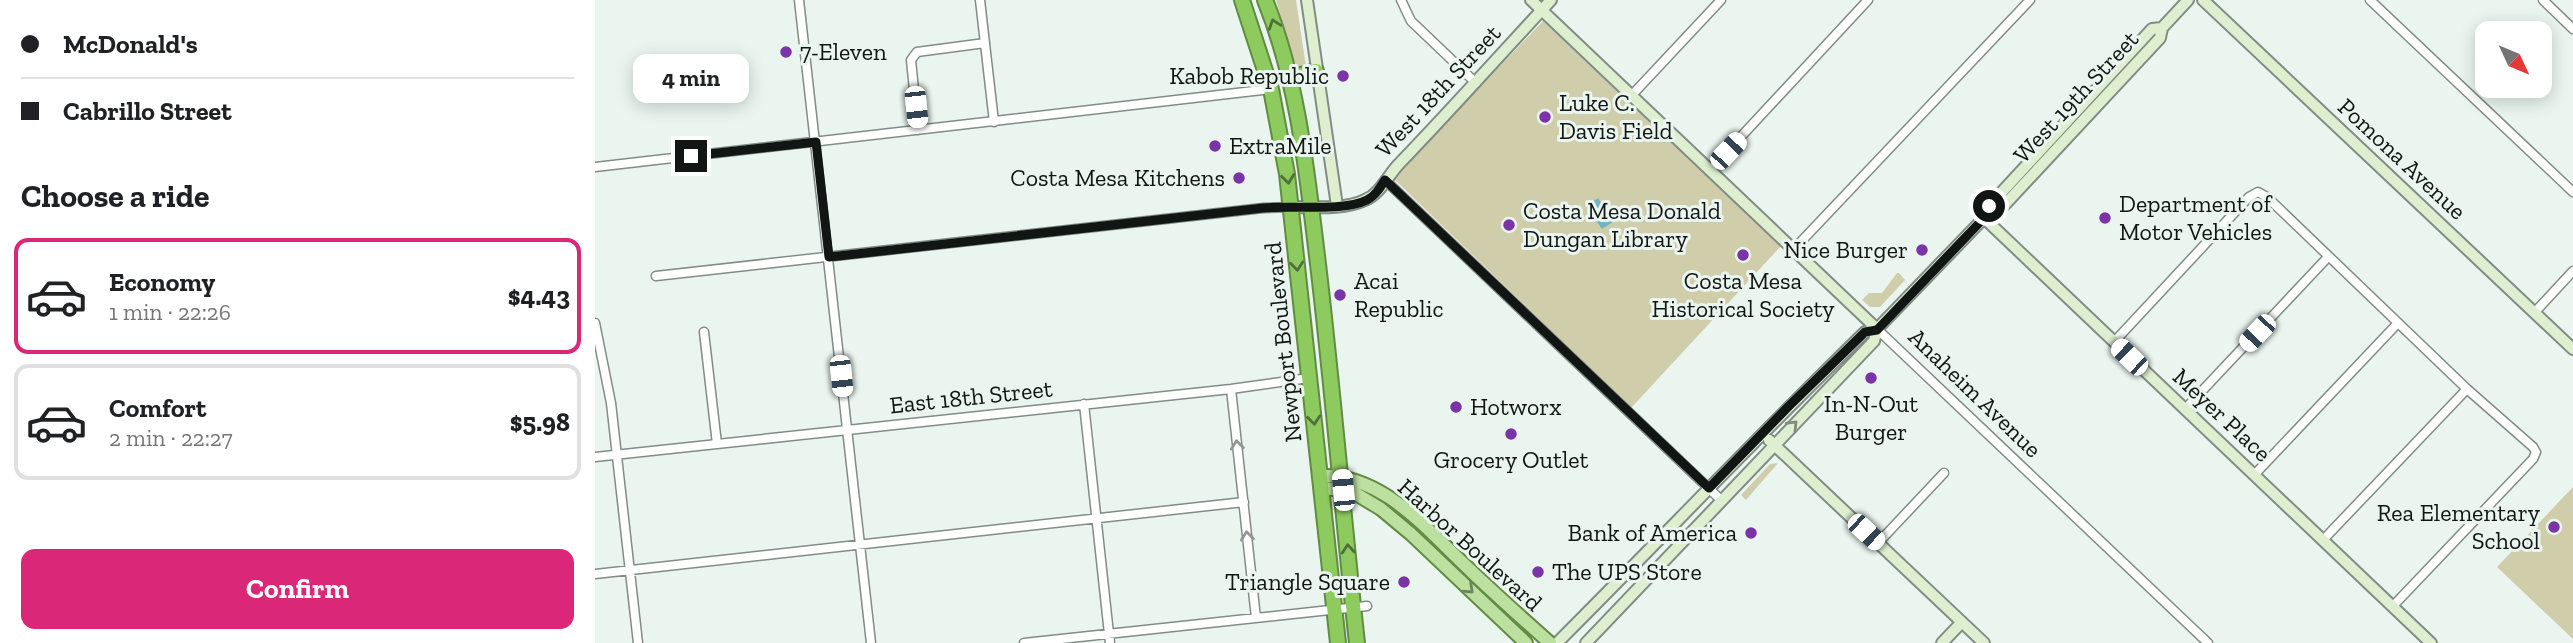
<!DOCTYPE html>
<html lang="en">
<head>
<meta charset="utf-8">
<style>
  :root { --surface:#fff; --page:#f6f6f6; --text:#202124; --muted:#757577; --line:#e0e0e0; --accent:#db2777 }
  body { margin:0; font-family:"Zilla Slab",serif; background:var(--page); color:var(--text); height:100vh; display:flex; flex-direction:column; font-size:26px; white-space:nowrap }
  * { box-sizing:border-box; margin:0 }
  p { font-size:23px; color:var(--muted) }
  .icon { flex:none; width:38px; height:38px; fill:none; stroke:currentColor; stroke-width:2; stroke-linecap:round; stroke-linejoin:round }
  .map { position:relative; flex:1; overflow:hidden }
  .panel { display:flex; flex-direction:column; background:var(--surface); width:595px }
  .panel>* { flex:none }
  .hud { display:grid; align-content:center; height:154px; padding:0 21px; background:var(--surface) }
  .needle { width:46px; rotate:134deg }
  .buttons { position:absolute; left:1880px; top:21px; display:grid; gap:14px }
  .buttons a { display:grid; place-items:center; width:77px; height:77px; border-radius:14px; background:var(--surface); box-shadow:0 4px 18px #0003; font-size:35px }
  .end { position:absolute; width:32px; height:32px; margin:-16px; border:9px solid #111513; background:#fff; box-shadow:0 0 0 4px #fff }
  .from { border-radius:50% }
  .bubble { position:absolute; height:49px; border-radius:14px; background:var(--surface); box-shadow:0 4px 18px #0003; font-size:23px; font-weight:800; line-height:49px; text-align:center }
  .car { position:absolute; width:21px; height:42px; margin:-21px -10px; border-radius:9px; box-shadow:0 0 5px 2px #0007; background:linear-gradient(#fff 24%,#345 0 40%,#fff 0 76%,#345 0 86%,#fff 0) }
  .hud b { display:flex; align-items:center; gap:24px; height:66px; font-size:26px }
  .hud b+b { border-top:2px solid var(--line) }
  .hud i { width:18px; height:18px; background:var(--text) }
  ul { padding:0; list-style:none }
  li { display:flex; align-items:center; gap:21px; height:116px; margin:0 14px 10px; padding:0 7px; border:4px solid var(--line); border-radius:14px }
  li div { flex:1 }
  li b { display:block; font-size:26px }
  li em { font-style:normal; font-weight:800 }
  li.on { border-color:var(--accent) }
  li>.icon { width:63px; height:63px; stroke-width:1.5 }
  h2 { padding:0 21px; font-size:32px; line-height:84px }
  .cta { display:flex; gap:14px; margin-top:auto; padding:14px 21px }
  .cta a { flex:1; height:80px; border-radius:14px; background:var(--accent); color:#fff; font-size:28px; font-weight:800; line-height:80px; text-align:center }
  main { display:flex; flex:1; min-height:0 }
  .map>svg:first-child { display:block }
  .green { fill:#cfcdaa }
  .water { fill:#72b3c9 }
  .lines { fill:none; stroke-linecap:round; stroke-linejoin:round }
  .street-casing { stroke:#818c86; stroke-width:11 }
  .secondary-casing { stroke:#818c86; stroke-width:14 }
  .primary-casing { stroke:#628b44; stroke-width:16 }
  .highway-casing { stroke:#628b44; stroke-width:18 }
  .street { stroke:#fff; stroke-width:8 }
  .secondary { stroke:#ddefcf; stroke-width:10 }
  .primary { stroke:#bbe09f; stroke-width:12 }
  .highway { stroke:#8dcb5f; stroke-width:14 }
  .oneway { stroke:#4f7039 }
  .oneway2 { stroke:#818d7a }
  .oneway3 { stroke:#949695 }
  .oneway4 { stroke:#6e8560 }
  .route { stroke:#111513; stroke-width:9 }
  .poi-dot { fill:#7b34a7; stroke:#eaf5ef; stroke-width:2.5 }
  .labels { text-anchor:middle; stroke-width:6; stroke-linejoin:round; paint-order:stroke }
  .poi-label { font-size:24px; fill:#111513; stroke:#eaf5ef; text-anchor:start }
  .street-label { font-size:24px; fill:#111513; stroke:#eaf5ef }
</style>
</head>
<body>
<main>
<section class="panel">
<div class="hud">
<b><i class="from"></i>McDonald's</b>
<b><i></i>Cabrillo Street</b>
</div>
<h2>Choose a ride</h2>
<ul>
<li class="on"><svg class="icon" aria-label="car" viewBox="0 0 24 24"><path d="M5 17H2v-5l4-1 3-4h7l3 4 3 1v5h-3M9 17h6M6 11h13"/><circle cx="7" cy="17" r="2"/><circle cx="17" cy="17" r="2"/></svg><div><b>Economy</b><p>1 min · 22:26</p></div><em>$4.43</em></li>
<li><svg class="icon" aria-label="car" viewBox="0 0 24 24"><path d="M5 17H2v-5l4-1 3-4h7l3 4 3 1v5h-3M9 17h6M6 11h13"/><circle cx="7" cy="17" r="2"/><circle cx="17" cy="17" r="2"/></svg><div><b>Comfort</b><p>2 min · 22:27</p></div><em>$5.98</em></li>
</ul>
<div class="cta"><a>Confirm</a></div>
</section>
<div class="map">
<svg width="1978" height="643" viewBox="0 0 1978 643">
  <rect width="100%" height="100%" fill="#eaf5ef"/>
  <path class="green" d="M 681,0 L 701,0 L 711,67 L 704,67 L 699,62 Z
    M 948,21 L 1186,246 L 1036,408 L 798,178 Z
    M 1302,273 L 1304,273 L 1310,280 L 1285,307 L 1275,307 L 1267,300 L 1274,293 L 1287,293 Z
    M 1183,463 L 1151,500 L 1146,495 L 1175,464 Z
    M 1978,487 L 1978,639 L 1902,567 Z"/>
  <path class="water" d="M 1003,198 L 1018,222 L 1007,229 L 991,206 Z"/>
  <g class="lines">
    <g class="street-casing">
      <path id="street" d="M 204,0 L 276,643
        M 385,0 L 399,122
        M 806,0 L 816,21 L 881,83
        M 1775,0 L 1978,192
        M 1948,0 L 1978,29
        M 1037,95 L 1126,0
        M 323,130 L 316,60 L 322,52 L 390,43
        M 0,167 L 676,89
        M 1115,170 L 1273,0
        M 790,180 L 1126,500
        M 1199,249 L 1435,0
        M 61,276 L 668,208 L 696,207
        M 1940,312 L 1978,271
        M 0,323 L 16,403 L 43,643
        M 1282,329 L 1613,643
        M 109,332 L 122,444
        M 1519,342 L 1654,197 L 1663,192 L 1672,197 L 1872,389 L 1938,447 L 1941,452 L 1938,459 L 1798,606
        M 636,389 L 661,618
        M 489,404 L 515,643
        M 1590,409 L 1733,257
        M 0,457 L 636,389 L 714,378
        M 1660,474 L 1802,324
        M 1728,540 L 1872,389
        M 1283,543 L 1349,473
        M 0,574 L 649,502
        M 429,643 L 772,606"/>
    </g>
    <g class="secondary-casing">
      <path id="secondary" d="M 712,0 L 742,206
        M 936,0 L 1282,329
        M 1608,0 L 1978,349
        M 696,207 C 719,207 749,210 770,200 C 785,194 792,177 803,165 C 855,111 905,55 956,0
        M 1389,218 L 1836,643
        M 1389,218 L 1402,213 L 1565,38 L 1567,28 L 1593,0
        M 1174,440 L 1389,643
        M 962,643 C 1065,540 1165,434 1270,332 L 1282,329
        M 991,643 L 1279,341 L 1282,329 L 1389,218 L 1394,206 L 1557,29 L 1567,28
        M 1347,643 L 1367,622"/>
    </g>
    <g class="primary-casing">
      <path id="primary" d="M 725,476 C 788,473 833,531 875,570 C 901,595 928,619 955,643
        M 726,488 L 748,490 L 761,494 L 786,509 L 816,534 L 931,643"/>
    </g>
    <g class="highway-casing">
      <path id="highway" d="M 647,0 L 676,89 L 692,174 L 743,643
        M 670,0 C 704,84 712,175 723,264 C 738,390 748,517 762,643
        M 695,78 L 721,71"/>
    </g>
    <use href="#street" class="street"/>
    <use href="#secondary" class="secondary"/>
    <use href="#primary" class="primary"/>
    <use href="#highway" class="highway"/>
  </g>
  <defs><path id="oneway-chevron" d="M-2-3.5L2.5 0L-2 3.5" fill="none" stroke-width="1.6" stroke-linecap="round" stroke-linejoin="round" transform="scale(1.75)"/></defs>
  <g class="oneway">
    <use href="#oneway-chevron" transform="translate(679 24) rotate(-109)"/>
    <use href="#oneway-chevron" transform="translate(693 179) rotate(83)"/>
    <use href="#oneway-chevron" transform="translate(702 266) rotate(84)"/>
    <use href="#oneway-chevron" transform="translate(719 420) rotate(84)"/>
    <use href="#oneway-chevron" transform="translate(753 549) rotate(-95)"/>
  </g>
  <use class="oneway2" href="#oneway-chevron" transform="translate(1198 425) rotate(-46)"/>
  <g class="oneway3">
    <use href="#oneway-chevron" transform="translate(642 445) rotate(-96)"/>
    <use href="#oneway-chevron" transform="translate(652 536) rotate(-96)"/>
  </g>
  <use class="oneway4" href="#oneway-chevron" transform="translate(874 589) rotate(43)"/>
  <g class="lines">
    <path class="route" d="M 96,156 L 221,142 L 234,257 L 668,208 C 696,205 748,212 772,200 C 780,196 785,188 790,180 L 1114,488 L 1194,406 L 1270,332 L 1282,330 L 1389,218 L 1394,206"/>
  </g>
  <g class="poi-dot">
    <circle cx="191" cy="52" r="7"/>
    <circle cx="748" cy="76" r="7"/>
    <circle cx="950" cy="117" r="7"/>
    <circle cx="620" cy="146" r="7"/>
    <circle cx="644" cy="178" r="7"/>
    <circle cx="1510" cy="218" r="7"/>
    <circle cx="914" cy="225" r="7"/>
    <circle cx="1327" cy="250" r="7"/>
    <circle cx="1148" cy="255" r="7"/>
    <circle cx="745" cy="295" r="7"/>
    <circle cx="1276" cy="378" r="7"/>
    <circle cx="861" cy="407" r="7"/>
    <circle cx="916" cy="434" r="7"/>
    <circle cx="1959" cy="527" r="7"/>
    <circle cx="1156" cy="533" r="7"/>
    <circle cx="943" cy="572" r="7"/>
    <circle cx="809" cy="582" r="7"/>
  </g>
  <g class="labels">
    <g class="poi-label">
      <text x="205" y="60">7-Eleven</text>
      <text x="734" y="84" text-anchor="end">Kabob Republic</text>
      <text x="964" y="111">Luke C.<tspan x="964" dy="28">Davis Field</tspan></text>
      <text x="634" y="154">ExtraMile</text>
      <text x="630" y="186" text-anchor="end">Costa Mesa Kitchens</text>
      <text x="1524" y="212">Department of<tspan x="1524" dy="28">Motor Vehicles</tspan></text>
      <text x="928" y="219">Costa Mesa Donald<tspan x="928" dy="28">Dungan Library</tspan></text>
      <text x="1313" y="258" text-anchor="end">Nice Burger</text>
      <text x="759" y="289">Acai<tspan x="759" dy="28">Republic</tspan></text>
      <text x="1148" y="289" text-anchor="middle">Costa Mesa<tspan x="1148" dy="28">Historical Society</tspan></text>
      <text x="1276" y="412" text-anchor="middle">In-N-Out<tspan x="1276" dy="28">Burger</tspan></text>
      <text x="875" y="415">Hotworx</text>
      <text x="916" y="468" text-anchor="middle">Grocery Outlet</text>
      <text x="1945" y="521" text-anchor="end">Rea Elementary<tspan x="1945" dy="28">School</tspan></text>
      <text x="1142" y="541" text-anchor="end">Bank of America</text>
      <text x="957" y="580">The UPS Store</text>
      <text x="795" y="590" text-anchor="end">Triangle Square</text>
    </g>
    <g class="street-label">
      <text transform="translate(843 91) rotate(-47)" y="8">West 18th Street</text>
      <text transform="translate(1481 97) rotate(-47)" y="8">West 19th Street</text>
      <text transform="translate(1807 159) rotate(43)" y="8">Pomona Avenue</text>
      <text transform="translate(688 342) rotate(-96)" y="8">Newport Boulevard</text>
      <text transform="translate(1380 393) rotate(44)" y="8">Anaheim Avenue</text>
      <text transform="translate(376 397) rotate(-6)" y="8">East 18th Street</text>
      <text transform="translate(1627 415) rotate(43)" y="8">Meyer Place</text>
      <text transform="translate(875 545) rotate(42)" y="8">Harbor Boulevard</text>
    </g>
  </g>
</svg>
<div class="buttons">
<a><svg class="needle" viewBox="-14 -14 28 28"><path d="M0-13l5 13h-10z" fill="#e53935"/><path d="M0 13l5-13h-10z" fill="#757577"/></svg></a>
</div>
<i class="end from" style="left:1394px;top:206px"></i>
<i class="end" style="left:96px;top:156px"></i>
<div class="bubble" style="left:38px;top:54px;width:116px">4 min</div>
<i class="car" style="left:321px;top:107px;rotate:174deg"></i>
<i class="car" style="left:1133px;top:151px;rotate:43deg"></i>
<i class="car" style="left:1662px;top:333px;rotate:223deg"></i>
<i class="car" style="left:1534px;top:357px;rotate:314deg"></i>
<i class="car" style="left:246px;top:376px;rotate:174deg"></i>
<i class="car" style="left:748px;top:490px;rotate:355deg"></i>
<i class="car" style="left:1271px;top:532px;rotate:133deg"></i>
</div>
</main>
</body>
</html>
